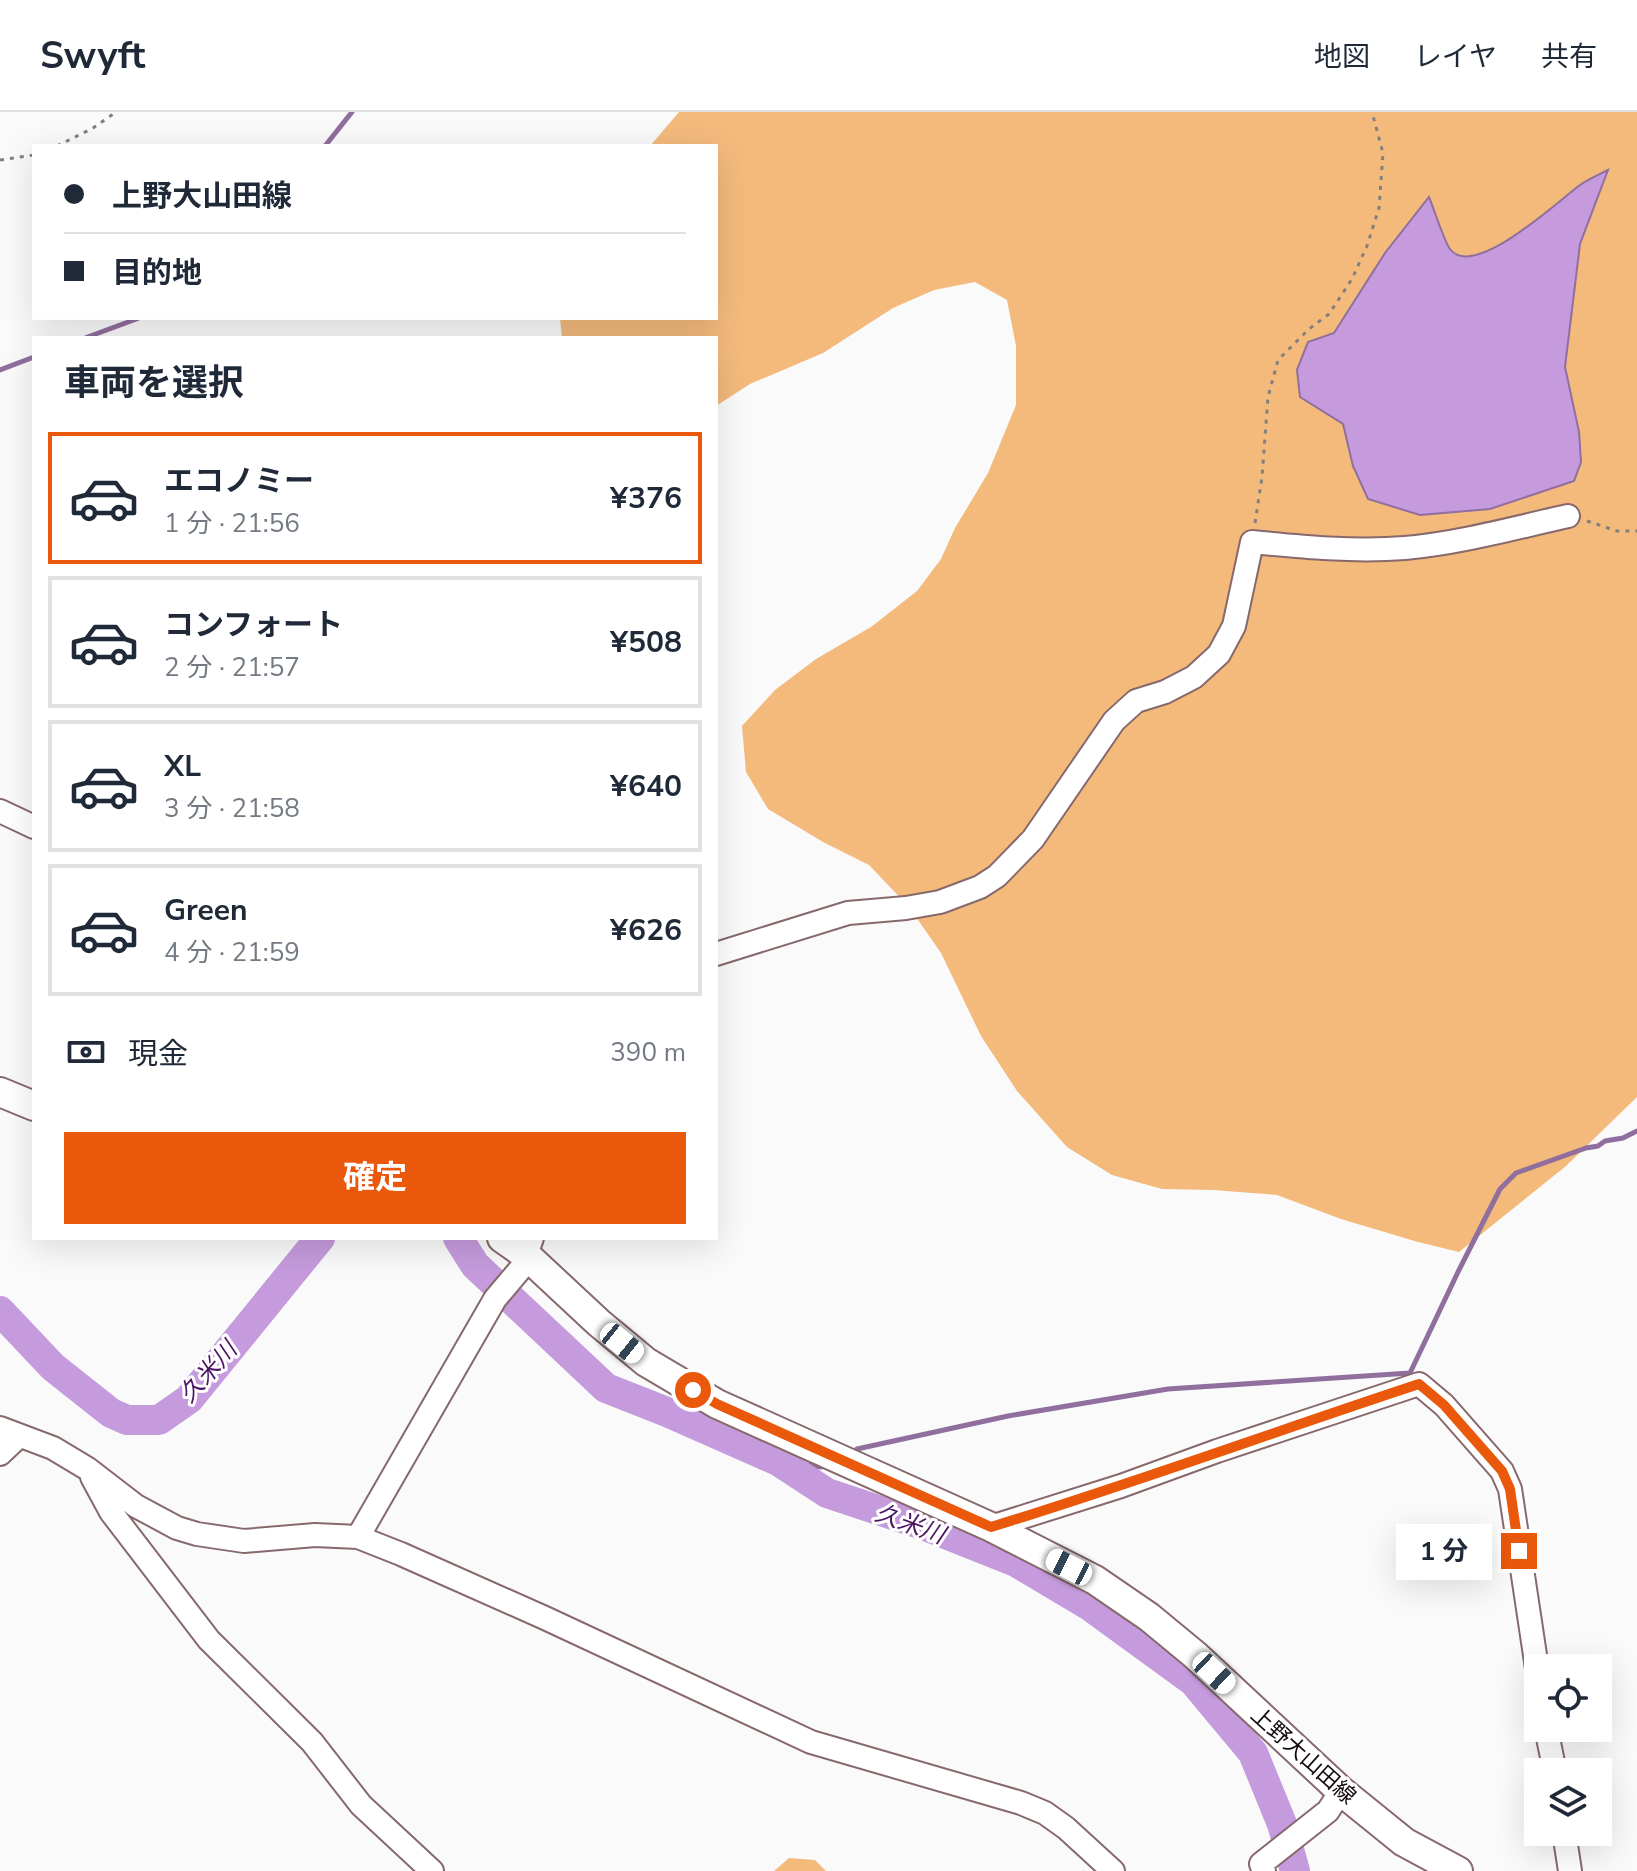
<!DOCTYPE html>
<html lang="ja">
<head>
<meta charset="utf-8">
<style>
  :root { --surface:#fff; --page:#f2f2f3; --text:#1f2937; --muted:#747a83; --line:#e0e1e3; --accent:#ea580c }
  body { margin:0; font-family:"Nunito Sans","Noto Sans JP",sans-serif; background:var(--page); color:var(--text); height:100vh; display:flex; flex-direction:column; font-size:30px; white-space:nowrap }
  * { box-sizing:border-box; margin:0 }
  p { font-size:26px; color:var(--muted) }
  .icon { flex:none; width:44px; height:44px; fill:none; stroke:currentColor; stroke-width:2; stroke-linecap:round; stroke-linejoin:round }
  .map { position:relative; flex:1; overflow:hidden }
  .details { position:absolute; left:32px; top:224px; width:686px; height:904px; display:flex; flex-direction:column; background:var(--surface); border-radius:0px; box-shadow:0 8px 32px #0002 }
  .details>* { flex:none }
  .hud { position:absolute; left:32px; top:32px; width:686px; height:176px; border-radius:0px; box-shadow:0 8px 32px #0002; display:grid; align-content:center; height:176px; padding:0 32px; background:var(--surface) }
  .controls { position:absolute; left:1524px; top:1542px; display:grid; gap:16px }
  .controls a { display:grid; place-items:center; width:88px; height:88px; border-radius:0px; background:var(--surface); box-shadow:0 8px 32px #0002; font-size:40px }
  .end { position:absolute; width:36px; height:36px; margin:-18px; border:10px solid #ea580c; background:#fff; box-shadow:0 0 0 4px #fff }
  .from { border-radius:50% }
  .bubble { position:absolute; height:56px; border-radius:0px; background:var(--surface); box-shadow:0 8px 32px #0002; font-size:26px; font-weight:700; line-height:56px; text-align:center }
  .car { position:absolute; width:24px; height:48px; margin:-24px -12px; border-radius:10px; box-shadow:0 0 6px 2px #0007; background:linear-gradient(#fff 24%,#345 0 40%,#fff 0 76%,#345 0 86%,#fff 0) }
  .hud b { display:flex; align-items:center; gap:28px; height:76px; font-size:30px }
  .hud b+b { border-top:2px solid var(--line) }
  .hud i { width:20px; height:20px; background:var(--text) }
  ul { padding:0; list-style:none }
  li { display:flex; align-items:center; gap:24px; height:132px; margin:0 16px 12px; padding:0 16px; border:4px solid var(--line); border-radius:0px }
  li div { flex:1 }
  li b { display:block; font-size:30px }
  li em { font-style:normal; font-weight:700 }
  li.on { border-color:var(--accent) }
  li>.icon { width:72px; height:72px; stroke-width:1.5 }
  h2 { padding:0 32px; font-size:36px; line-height:96px }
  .pay { display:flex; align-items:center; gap:20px; height:88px; padding:0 32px; font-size:30px }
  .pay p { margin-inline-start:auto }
  .primary-button { display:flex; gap:16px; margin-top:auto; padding:16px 32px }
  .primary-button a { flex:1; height:92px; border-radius:0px; background:var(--accent); color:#fff; font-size:32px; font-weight:700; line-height:92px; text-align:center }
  header { display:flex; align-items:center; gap:48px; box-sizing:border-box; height:112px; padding:0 40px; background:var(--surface); border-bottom:2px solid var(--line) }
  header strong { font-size:38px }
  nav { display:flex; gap:44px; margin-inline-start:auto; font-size:28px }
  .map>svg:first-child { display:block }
  .forest { fill:#f3ba7c }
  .water { fill:#c59bdd; stroke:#906f9e; stroke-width:2 }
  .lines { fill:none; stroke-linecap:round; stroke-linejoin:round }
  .stream { stroke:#906f9e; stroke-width:5 }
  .river { stroke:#c59bdd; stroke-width:30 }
  .minor-casing { stroke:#87696c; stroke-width:26 }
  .major-casing { stroke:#87696c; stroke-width:32 }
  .path { stroke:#847f7f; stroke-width:3; stroke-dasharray:4 6; stroke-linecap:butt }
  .minor { stroke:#fff; stroke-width:22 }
  .major { stroke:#fff; stroke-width:28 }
  .route { stroke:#ea580c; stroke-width:10 }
  .labels { text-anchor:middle; stroke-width:6; stroke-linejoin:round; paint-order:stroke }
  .street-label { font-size:22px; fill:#14090a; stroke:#fff }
  .water-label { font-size:24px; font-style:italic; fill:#4b1563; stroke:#fff }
</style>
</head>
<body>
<header>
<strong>Swyft</strong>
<nav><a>地図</a><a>レイヤ</a><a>共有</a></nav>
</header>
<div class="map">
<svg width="1637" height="1759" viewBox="0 0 1637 1759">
  <rect width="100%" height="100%" fill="#fafafa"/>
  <path class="forest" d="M 679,0 L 1637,0 L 1637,985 L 1566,1054 L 1459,1140 L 1418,1130 L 1341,1107 L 1277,1083 L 1213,1078 L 1162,1077 L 1112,1063 L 1067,1035 L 1017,979 L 981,924 L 941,841 L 909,795 L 869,753 L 823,730 L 768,697 L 746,660 L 742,614 L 775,578 L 816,547 L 871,515 L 917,479 L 941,447 L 955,416 L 988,361 L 1016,293 L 1016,234 L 1007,188 L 975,170 L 934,178 L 893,196 L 823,241 L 750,272 L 716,294 L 716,226 L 562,226 L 560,206 L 716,206 L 716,34 L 650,34 Z
    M 789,1746 L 815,1748 L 826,1759 L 774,1759 Z"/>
  <path class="water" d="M 1608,58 L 1580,132 L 1565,255 L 1579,320 L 1581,350 L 1574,369 L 1490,397 L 1420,403 L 1368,387 L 1353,354 L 1343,312 L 1300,285 L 1297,258 L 1308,230 L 1334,221 L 1385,141 L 1429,85 C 1434,97 1444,129 1450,137 C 1474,169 1559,88 1580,73 C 1589,67 1598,63 1608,58 Z"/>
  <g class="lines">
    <path class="stream" d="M 325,34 L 352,0
      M 85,226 L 139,206
      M 0,258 L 34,245
      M 857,1337 L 1008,1304 L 1168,1277 L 1410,1261 L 1458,1160 L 1500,1077 L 1516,1061 L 1586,1036 L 1598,1034 L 1605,1029 L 1623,1026 L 1637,1019
      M 778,1349 L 821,1355"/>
    <path class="river" d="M 458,1126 L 475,1153 L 606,1276 L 667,1300 L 778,1349 L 827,1381 L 923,1413 L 1016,1450 L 1090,1494 L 1193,1569 L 1253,1641 L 1282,1712 L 1295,1759
      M 0,1199 L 53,1255 L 111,1301 L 127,1308 L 159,1308 L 189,1287 L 320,1126"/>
    <g class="minor-casing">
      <path id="minor" d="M 0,699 L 34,715
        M 716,842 L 848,801 L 906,796 L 940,790 L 980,775 L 997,764 L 1033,727 L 1114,609 L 1136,589 L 1165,580 L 1194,565 L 1219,542 L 1234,514 L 1252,430 C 1303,435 1355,440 1405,436 C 1460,431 1514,416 1568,404
        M 0,1316 L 53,1336 L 88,1357 L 136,1394 L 177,1416 L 197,1422 L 244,1429 L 315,1423 L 358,1425 L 401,1442 L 545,1506 L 811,1630 L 1021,1691 L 1045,1701 L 1066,1716 L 1113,1759
        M 0,1342 L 19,1324
        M 92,1365 L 111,1400 L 209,1528 L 312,1630 L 361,1693 L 432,1759
        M 991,1415 L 1121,1374 L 1217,1339 L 1419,1272 L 1444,1293 L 1502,1359 L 1510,1377 L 1538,1563
        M 358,1425 L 495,1187 L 522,1155 L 532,1126
        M 1546,1616 L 1555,1660
        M 1564,1720 L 1570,1759
        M 1264,1759 L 1261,1752 L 1328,1699 L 1341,1679"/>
    </g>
    <g class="major-casing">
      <path id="major" d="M 0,980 L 34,994
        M 502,1126 L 526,1143 L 599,1211 L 646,1250 L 717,1292 L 991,1415 L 1095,1468 L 1149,1505 L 1195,1543 L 1341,1679 L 1404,1730 L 1458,1759"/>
    </g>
    <path class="path" d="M 57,34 L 93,16 L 116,0
      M 0,48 L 34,43
      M 1587,409 L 1617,419 L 1637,419
      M 1255,411 L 1262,365 L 1268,285 L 1278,248 L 1309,217 L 1329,202 L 1352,167 L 1367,134 L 1379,96 L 1383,41 L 1372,0"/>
    <use href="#minor" class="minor"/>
    <use href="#major" class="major"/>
  </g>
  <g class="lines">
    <path class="route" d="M 693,1278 L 717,1292 L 991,1415 C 1135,1371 1276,1319 1419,1272 L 1444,1293 L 1502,1359 L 1510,1377 L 1519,1439"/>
  </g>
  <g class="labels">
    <g class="street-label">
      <text transform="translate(1304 1643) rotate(42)" y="8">上野大山田線</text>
    </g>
    <g class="water-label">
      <text transform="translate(208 1260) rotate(-48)" y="8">久米川</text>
      <text transform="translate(910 1412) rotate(20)" y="8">久米川</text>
    </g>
  </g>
</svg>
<div class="controls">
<a><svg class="icon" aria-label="locate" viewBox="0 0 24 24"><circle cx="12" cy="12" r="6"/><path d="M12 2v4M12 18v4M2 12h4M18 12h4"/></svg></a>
<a><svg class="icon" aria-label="layers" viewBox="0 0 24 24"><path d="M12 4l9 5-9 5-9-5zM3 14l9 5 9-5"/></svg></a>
</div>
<i class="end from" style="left:693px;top:1278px"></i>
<i class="end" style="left:1519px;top:1439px"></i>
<div class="bubble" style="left:1396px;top:1412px;width:96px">1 分</div>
<i class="car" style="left:622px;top:1231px;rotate:129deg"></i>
<i class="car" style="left:1069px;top:1455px;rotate:297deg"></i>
<i class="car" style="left:1214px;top:1561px;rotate:133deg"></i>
<div class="hud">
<b><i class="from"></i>上野大山田線</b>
<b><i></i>目的地</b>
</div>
<section class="details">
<h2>車両を選択</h2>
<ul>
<li class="on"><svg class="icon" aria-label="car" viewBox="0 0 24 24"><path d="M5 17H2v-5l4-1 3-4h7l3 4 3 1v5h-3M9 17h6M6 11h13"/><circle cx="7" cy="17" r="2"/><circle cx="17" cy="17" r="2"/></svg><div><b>エコノミー</b><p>1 分 · 21:56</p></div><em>¥376</em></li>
<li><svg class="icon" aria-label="car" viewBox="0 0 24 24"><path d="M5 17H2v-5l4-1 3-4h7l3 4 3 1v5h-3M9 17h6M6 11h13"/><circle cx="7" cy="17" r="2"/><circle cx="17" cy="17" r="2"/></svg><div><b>コンフォート</b><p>2 分 · 21:57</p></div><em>¥508</em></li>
<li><svg class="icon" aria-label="car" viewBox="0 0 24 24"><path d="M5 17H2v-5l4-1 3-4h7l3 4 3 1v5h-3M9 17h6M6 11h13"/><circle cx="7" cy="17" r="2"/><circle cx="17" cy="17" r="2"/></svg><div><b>XL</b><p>3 分 · 21:58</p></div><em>¥640</em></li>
<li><svg class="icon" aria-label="car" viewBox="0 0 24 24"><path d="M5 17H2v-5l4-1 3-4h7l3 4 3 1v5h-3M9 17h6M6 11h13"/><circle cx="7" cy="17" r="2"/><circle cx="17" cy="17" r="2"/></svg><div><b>Green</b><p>4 分 · 21:59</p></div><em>¥626</em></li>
</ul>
<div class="pay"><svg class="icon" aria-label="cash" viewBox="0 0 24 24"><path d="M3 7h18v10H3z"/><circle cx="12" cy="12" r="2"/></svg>現金<p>390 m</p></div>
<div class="primary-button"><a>確定</a></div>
</section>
</div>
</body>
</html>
